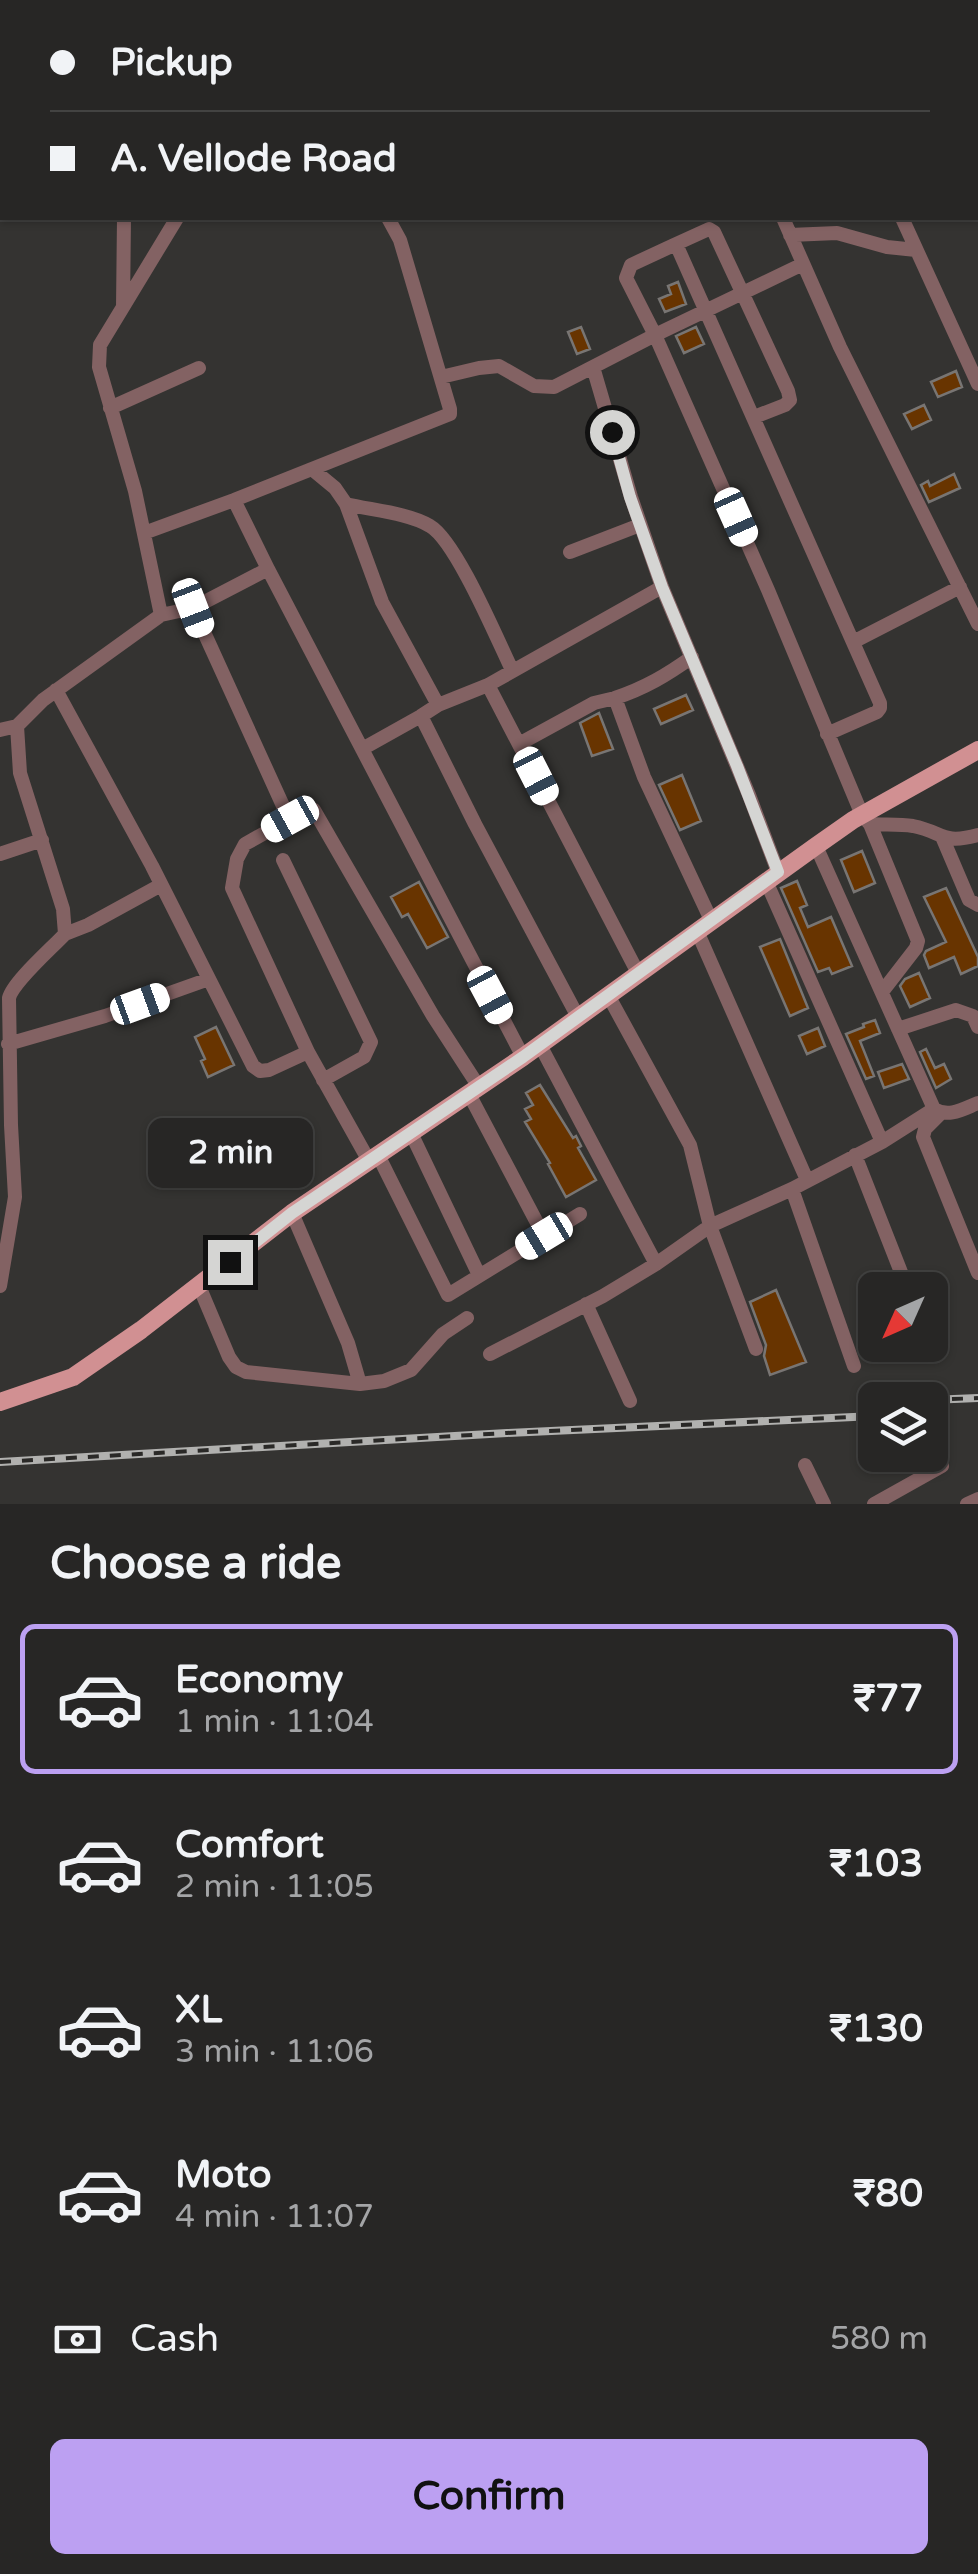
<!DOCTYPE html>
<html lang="en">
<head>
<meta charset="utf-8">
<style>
  :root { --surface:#272625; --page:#333232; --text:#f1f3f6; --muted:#a4a5a7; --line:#434342; --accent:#bca0f2 }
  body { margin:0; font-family:"Varela Round",sans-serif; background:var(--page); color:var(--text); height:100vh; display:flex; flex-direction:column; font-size:38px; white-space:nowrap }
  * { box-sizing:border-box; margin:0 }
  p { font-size:32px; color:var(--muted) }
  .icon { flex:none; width:55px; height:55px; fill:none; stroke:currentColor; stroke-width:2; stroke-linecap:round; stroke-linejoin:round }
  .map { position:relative; height:1504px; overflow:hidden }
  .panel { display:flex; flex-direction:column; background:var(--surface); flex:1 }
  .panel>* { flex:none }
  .hud { position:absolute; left:0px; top:0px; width:980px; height:220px; box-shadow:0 2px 8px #0004,0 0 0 2px var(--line); display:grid; align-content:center; height:220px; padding:0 50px; background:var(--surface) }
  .needle { width:65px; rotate:225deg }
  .buttons { position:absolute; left:858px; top:1272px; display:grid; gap:20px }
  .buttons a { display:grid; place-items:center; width:90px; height:90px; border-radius:15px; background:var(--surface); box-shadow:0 2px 8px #0004,0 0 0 2px var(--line); font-size:50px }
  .end { position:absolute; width:45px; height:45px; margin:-22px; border:12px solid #d5d5d3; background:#111; box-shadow:0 0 0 5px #111 }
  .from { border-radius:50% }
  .bubble { position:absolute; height:70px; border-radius:15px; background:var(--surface); box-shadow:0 2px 8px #0004,0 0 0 2px var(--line); font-size:32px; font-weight:700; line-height:70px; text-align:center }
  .car { position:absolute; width:30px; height:60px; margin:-30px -15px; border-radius:12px; box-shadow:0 0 8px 2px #0007; background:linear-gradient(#fff 24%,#345 0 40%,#fff 0 76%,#345 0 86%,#fff 0) }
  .hud b { display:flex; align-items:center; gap:35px; height:95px; font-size:38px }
  .hud b+b { border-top:2px solid var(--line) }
  .hud i { width:25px; height:25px; background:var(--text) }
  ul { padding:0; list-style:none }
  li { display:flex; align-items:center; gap:30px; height:150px; margin:0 20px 15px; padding:0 30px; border:5px solid transparent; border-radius:15px }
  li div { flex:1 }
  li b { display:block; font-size:38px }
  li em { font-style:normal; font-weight:700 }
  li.selected { border-color:var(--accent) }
  li>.icon { width:90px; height:90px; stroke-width:1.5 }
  h2 { padding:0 50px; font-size:45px; line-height:120px }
  .pay { display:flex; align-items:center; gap:25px; height:110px; padding:0 50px; font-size:38px }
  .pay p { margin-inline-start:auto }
  .button { display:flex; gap:20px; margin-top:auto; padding:20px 50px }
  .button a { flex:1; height:115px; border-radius:15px; background:var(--accent); color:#111; font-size:40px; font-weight:700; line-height:115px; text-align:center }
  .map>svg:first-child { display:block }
  .building { fill:#683400; stroke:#787573; stroke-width:2.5 }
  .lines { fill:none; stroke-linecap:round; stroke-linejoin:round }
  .minor { stroke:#836263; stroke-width:14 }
  .major { stroke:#d19092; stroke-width:18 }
  .rail-casing { stroke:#b1b1af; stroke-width:8 }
  .rail { stroke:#2a2927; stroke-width:4; stroke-dasharray:11; stroke-linecap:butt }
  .route { stroke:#d5d5d3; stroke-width:12 }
</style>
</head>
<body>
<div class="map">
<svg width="978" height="1504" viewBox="0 0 978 1504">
  <rect width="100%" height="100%" fill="#343331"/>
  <path class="building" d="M 678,282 L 686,304 L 665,312 L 659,299 L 671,294 L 668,286 Z
    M 581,327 L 590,349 L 577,354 L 568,332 Z
    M 696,327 L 704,344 L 684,353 L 676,336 Z
    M 956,371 L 962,387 L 938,397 L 931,382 Z
    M 924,405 L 931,420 L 912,429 L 904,414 Z
    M 954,474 L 960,488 L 929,502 L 921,485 L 928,481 L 930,486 Z
    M 686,695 L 693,710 L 661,724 L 654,709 Z
    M 599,713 L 613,749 L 592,756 L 580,723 Z
    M 682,775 L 701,821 L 680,830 L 659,785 Z
    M 862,851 L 875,883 L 854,892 L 841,860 Z
    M 797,881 L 807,905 L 800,908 L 808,927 L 831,917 L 852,966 L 832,974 L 829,968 L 818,972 L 781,888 Z
    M 419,882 L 448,937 L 427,948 L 408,914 L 402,917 L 391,897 Z
    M 946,888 L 978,957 L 978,966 L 961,974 L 954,957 L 929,968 L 924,955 L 926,951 L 946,942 L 924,897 Z
    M 780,939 L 808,1008 L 790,1016 L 760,947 Z
    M 919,973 L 930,998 L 910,1007 L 900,986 L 905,979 Z
    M 875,1020 L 880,1033 L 860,1041 L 874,1076 L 866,1079 L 846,1034 L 864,1027 L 863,1024 Z
    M 216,1027 L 234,1065 L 208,1077 L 201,1061 L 205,1059 L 195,1037 Z
    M 818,1028 L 825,1046 L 807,1054 L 799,1036 Z
    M 926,1049 L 935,1068 L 944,1064 L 951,1079 L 936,1088 L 920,1052 Z
    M 902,1064 L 909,1079 L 884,1088 L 878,1072 Z
    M 540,1085 L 573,1138 L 576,1136 L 581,1146 L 578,1148 L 596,1180 L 566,1197 L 548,1164 L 550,1163 L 525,1122 L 531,1119 L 525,1109 L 533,1105 L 526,1093 Z
    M 776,1290 L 806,1362 L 770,1375 L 764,1356 L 766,1345 L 750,1302 Z"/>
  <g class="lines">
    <path class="minor" d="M 688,0 L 689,2
      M 733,0 L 734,2
      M 799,0 L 800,2
      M 127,2 L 127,0
      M 298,2 L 300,0
      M 590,2 L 596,0
      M 916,2 L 921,0
      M 978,42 L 978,41
      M 978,82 L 978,83
      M 978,213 L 978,214
      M 783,218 L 840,347 L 978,624
      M 902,218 L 978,384
      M 790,235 L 837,233 L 887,247 L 916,250
      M 676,244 L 631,265 L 626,278 L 655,335 L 768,590 L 862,815 L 870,824 C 884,825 899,824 913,826 C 944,832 941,845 978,835
      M 123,307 L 124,218
      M 593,367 L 631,497 L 662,587 L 749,795 L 778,872
      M 441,377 L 479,368 L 499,366 L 534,386 L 554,387 L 655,335 L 803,264
      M 110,408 L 199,368
      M 754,417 L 785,405 L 790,400 L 788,391 L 714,232 L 709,229 L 676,244 C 743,397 813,549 880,703 L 880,708 L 877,712 L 827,734
      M 312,469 L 335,488 L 346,504 L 382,602 L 438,705 L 421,716 L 475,824 L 578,1017
      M 234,500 L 268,569 L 523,1057
      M 346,504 C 370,510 409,513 430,526 C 456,541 497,639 512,670
      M 144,533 L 234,500 L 450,414 L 450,409 L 400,240 L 388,218
      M 570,552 L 640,525
      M 193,608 L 268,569
      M 161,615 L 193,608 L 289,819
      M 853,642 L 960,587
      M 692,657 C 667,675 645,688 615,698 L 644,777 L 711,920
      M 488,685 L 638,973
      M 56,690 L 152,866 L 253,1066 L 260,1071 L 269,1070 L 308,1052
      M 438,705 L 488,685 L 662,587
      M 0,730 L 17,726
      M 519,744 L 594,703 L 615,698
      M 362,749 L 421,716
      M 870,824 L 918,941 L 916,948 L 882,992
      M 943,839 L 969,900 L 978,905
      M 816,846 L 934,1109 C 949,1118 963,1109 978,1103
      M 0,854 L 42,840
      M 283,860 L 371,1042 L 364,1057 L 323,1080
      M 766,881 L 882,1142
      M 697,931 L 807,1180
      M 65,934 L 88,925 L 161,885
      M 608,995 L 690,1145 L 710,1226 L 756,1349
      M 898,1029 L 956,1010 L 973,1016 L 978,1027
      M 8,1044 L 105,1016 L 209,979
      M 540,1045 L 656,1264
      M 469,1094 L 544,1236
      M 941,1113 L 925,1129 L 923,1137 L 978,1273
      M 411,1133 L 479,1275
      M 378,1155 L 448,1295 L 580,1214
      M 855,1155 L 908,1290
      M 369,1161 L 308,1052 L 232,888 L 237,859 L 245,844 L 306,810 L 314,810 L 433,1016 L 479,1087
      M 792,1189 L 854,1366
      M 292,1213 L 348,1343 L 360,1384
      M 0,1286 L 15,1197 L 11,1125 L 9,998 C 13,982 51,949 65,934 L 63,909 L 20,773 L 17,726 L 43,700 L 161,615 L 135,491 L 99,367 L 100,345 L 177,218
      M 199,1286 L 229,1357 L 236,1367 L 246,1372 L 360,1384 L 384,1381 L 411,1370 L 443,1334 L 467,1318
      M 586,1304 L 630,1401
      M 930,1344 L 936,1356
      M 490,1354 L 603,1296 L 656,1264 L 710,1226 L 792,1189 L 882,1142 L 934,1109
      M 805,1465 L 824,1504
      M 874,1504 L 942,1466
      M 967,1504 L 978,1499"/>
    <path class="major" d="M 0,1402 L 73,1377 L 141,1330 L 292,1213 L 523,1057 L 816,846 L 853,820 L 978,750"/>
    <g class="rail-casing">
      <path id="rail" d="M 930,1400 L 978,1398
        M 0,1462 L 507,1433 L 875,1416"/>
    </g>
    <use href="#rail" class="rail"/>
  </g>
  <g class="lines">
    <path class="route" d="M 230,1262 L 292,1213 L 523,1057 L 778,872 L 737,766 L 662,587 L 630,497 L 612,432"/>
  </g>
</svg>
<div class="buttons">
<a><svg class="needle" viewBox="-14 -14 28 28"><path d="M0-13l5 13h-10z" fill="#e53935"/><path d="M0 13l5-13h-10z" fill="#a4a5a7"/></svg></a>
<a><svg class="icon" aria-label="layers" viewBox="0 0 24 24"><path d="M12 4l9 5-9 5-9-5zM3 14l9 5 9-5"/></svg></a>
</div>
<i class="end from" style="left:612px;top:432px"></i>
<i class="end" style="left:230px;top:1262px"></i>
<div class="bubble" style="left:148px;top:1118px;width:165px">2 min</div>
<i class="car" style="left:736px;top:517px;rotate:156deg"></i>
<i class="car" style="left:193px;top:608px;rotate:159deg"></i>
<i class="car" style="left:536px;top:776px;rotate:153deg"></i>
<i class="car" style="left:290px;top:819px;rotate:241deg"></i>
<i class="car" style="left:490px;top:995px;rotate:152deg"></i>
<i class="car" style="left:140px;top:1004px;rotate:70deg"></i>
<i class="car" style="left:544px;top:1236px;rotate:239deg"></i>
<div class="hud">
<b><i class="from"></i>Pickup</b>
<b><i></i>A. Vellode Road</b>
</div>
</div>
<section class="panel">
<h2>Choose a ride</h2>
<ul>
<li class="selected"><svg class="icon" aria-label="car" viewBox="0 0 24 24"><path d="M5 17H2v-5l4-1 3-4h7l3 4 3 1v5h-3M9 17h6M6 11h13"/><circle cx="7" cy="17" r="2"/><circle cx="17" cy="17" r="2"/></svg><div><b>Economy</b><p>1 min · 11:04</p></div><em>₹77</em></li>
<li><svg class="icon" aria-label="car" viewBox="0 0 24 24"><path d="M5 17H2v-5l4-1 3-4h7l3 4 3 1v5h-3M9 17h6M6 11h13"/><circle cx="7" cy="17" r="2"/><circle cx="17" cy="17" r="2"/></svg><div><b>Comfort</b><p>2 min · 11:05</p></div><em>₹103</em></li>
<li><svg class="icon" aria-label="car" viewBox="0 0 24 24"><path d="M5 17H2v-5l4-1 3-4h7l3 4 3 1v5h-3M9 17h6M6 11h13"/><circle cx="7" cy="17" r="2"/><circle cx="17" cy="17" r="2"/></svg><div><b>XL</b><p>3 min · 11:06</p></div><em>₹130</em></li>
<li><svg class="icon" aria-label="car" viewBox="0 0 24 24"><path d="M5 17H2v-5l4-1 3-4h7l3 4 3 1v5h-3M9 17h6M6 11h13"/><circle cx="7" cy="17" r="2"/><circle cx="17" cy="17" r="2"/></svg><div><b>Moto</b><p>4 min · 11:07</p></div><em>₹80</em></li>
</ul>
<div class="pay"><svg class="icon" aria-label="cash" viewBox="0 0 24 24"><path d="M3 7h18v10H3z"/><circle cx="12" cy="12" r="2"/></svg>Cash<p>580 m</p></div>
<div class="button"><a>Confirm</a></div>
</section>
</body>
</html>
